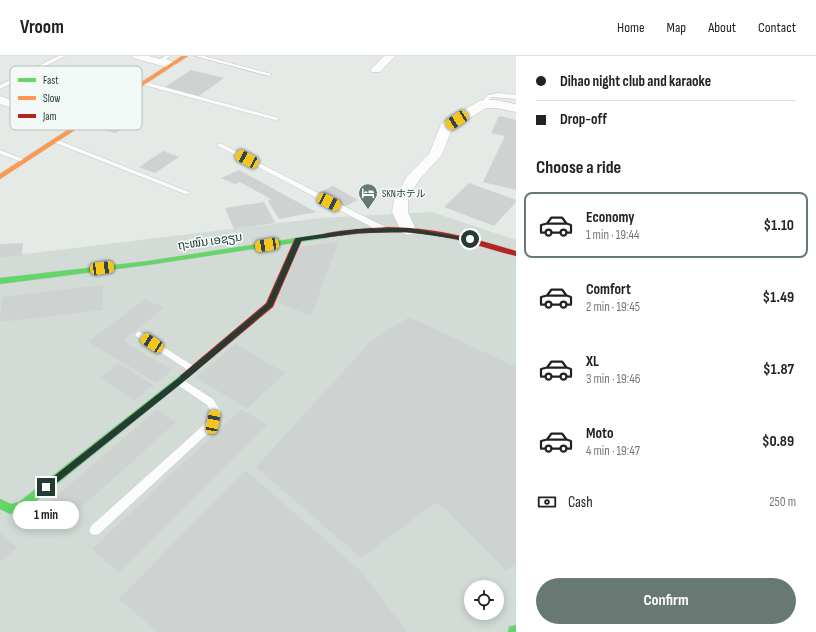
<!DOCTYPE html>
<html lang="en">
<head>
<meta charset="utf-8">
<style>
  :root { --surface:#fff; --page:#f2f2f2; --text:#222; --muted:#767676; --line:#e0e0e0; --accent:#687973 }
  body { margin:0; font-family:"Sofia Sans Condensed","Noto Sans JP","Noto Sans Lao",sans-serif; background:var(--page); color:var(--text); height:100vh; display:flex; flex-direction:column; font-size:15px; white-space:nowrap }
  * { box-sizing:border-box; margin:0 }
  p { font-size:13px; color:var(--muted) }
  .icon { flex:none; width:22px; height:22px; fill:none; stroke:currentColor; stroke-width:2; stroke-linecap:round; stroke-linejoin:round }
  .map { position:relative; flex:1; overflow:hidden }
  .details { display:flex; flex-direction:column; background:var(--surface); width:300px }
  .details>* { flex:none }
  .hud { display:grid; align-content:center; height:88px; padding:0 20px; background:var(--surface) }
  .buttons { position:absolute; left:464px; top:524px; display:grid; gap:8px }
  .buttons a { display:grid; place-items:center; width:40px; height:40px; border-radius:50%; background:var(--surface); box-shadow:0 2px 10px #0003; font-size:20px }
  .end { position:absolute; width:18px; height:18px; margin:-9px; border:5px solid #243c34; background:#fff; box-shadow:0 0 0 2px #fff }
  .from { border-radius:50% }
  .bubble { position:absolute; height:28px; border-radius:14px; background:var(--surface); box-shadow:0 2px 10px #0003; font-size:13px; font-weight:700; line-height:28px; text-align:center }
  .car { position:absolute; width:12px; height:24px; margin:-12px -6px; border-radius:5px; box-shadow:0 0 3px 1px #0007; background:linear-gradient(#f5c518 24%,#345 0 40%,#f5c518 0 76%,#345 0 86%,#f5c518 0) }
  .hud b { display:flex; align-items:center; gap:14px; height:38px; font-size:15px }
  .hud b+b { border-top:1px solid var(--line) }
  .hud i { width:10px; height:10px; background:var(--text) }
  ul { padding:0; list-style:none }
  li { display:flex; align-items:center; gap:12px; height:66px; margin:0 8px 6px; padding:0 12px; border:2px solid transparent; border-radius:8px }
  li div { flex:1 }
  li b { display:block; font-size:15px }
  li em { font-style:normal; font-weight:700 }
  li.on { border-color:var(--accent) }
  li>.icon { width:36px; height:36px; stroke-width:1.5 }
  h2 { padding:0 20px; font-size:18px; line-height:48px }
  .pay { display:flex; align-items:center; gap:10px; height:44px; padding:0 20px; font-size:15px }
  .pay p { margin-inline-start:auto }
  .button { display:flex; gap:8px; margin-top:auto; padding:8px 20px }
  .button a { flex:1; height:46px; border-radius:24px; background:var(--accent); color:#fff; font-size:16px; font-weight:700; line-height:46px; text-align:center }
  header { display:flex; align-items:center; gap:24px; box-sizing:border-box; height:56px; padding:0 20px; background:var(--surface); border-bottom:1px solid var(--line) }
  header strong { font-size:19px }
  nav { display:flex; gap:22px; margin-inline-start:auto; font-size:14px }
  main { display:flex; flex:1; min-height:0 }
  .map>svg:first-child { display:block }
  .built { fill:#d3dbd7; fill-rule:evenodd }
  .building { fill:#ced2d0 }
  .lines { fill:none; stroke-linecap:round; stroke-linejoin:round }
  .lane-casing { stroke:#c2c7c4; stroke-width:1 }
  .street-casing { stroke:#c2c7c4; stroke-width:1 }
  .fast-casing { stroke:#c1c7c4; stroke-width:1 }
  .slow-casing { stroke:#c1c7c4; stroke-width:1 }
  .jam-casing { stroke:#c1c7c4; stroke-width:1 }
  .lane { fill:#fbfcfb; fill-rule:evenodd }
  .street { fill:#fbfcfb; fill-rule:evenodd }
  .fast { fill:#63d668; fill-rule:evenodd }
  .slow { fill:#ff974d; fill-rule:evenodd }
  .jam { fill:#b3261e; fill-rule:evenodd }
  .route { fill:#243c34 }
  .labels { text-anchor:middle; stroke-width:3.5; stroke-linejoin:round; paint-order:stroke }
  .far-poi-label { font-size:10px; fill:#243c34; stroke:#f3f9f6; text-anchor:start }
  .street-label { font-size:12px; fill:#243c34; stroke:#f3f9f6 }
  .key { fill:#f3f9f6; stroke:#b5c0bc; stroke-width:1 }
  .key-label { font-size:11px; fill:#243c34 }
</style>
</head>
<body>
<header>
<strong>Vroom</strong>
<nav><a>Home</a><a>Map</a><a>About</a><a>Contact</a></nav>
</header>
<main>
<div class="map">
<svg width="516" height="576" viewBox="0 0 516 576">
  <rect width="100%" height="100%" fill="#e5eae7"/>
  <path class="built" d="M 432,156 L 516,184 L 516,576 L 0,576 L 0,201 L 321,162 ZM 471,531 L 497,531 L 497,557 L 471,557 Z"/>
  <path class="building" d="M 191,14 L 224,22 L 199,40 L 165,31 Z
    M 499,60 L 516,64 L 516,134 L 483,126 L 505,80 L 491,77 Z
    M 106,64 L 126,71 L 115,77 L 95,71 Z
    M 163,95 L 179,101 L 155,117 L 139,111 Z
    M 239,114 L 316,156 L 279,163 L 268,145 L 271,143 L 240,126 L 235,128 L 221,122 Z
    M 469,127 L 516,144 L 516,146 L 494,170 L 444,151 Z
    M 333,130 L 358,144 L 344,151 L 320,136 Z
    M 264,146 L 275,167 L 234,173 L 225,152 Z
    M 338,186 L 311,260 L 277,246 L 299,191 Z
    M 23,187 L 22,200 L 0,201 L 0,188 Z
    M 103,229 L 103,254 L 0,266 L 2,241 Z
    M 145,243 L 164,252 L 123,285 L 172,314 L 157,327 L 88,286 Z
    M 409,261 L 516,311 L 516,508 L 506,515 L 444,452 L 435,447 L 361,502 L 256,411 L 371,285 Z
    M 236,288 L 285,317 L 247,353 L 196,321 Z
    M 119,307 L 153,329 L 134,345 L 100,321 Z
    M 157,353 L 176,366 L 71,461 L 51,445 Z
    M 241,353 L 267,369 L 119,517 L 92,493 Z
    M 245,414 L 361,515 L 407,576 L 158,576 L 119,543 Z
    M 0,477 L 17,491 L 0,506 Z"/>
  <g class="lines">
    <g class="lane-casing">
      <path id="lane" d="M 58,0 L 65,0 L 0,33 L 0,29 Z
        M 165,0 L 171,0 L 166,3 L 175,6 L 172,8 L 160,5 L 160,3 Z
        M 195,0 L 204,0 L 272,18 L 269,20 Z
        M 142,25 L 279,62 L 280,63 L 275,64 L 140,28 L 139,27 Z
        M 498,37 L 516,39 L 516,43 L 492,41 L 485,49 L 480,48 L 488,39 Z
        M 55,83 L 189,136 L 190,137 L 189,138 L 185,138 L 53,86 L 53,84 Z
        M 220,87 L 387,172 L 388,174 L 387,176 L 381,176 L 218,90 L 217,89 Z
        M 0,94 L 26,104 L 27,105 L 22,106 L 0,98 Z
        M 139,275 L 195,311 L 197,313 L 195,315 L 189,315 L 136,280 L 135,278 Z
        M 179,321 L 213,343 L 221,355 L 217,369 L 99,478 L 95,479 L 91,478 L 89,474 L 91,470 L 209,364 L 211,355 L 207,349 L 176,328 L 174,325 L 176,322 Z"/>
    </g>
    <g class="street-casing">
      <path id="street" d="M 132,0 L 149,0 L 174,7 L 176,9 L 170,12 L 133,2 Z
        M 384,0 L 395,0 L 380,16 L 372,16 L 370,14 Z
        M 0,40 L 83,67 L 84,70 L 83,73 L 73,73 L 0,48 Z
        M 483,44 L 496,44 L 516,48 L 516,56 L 496,52 L 486,52 L 452,73 L 442,99 L 419,124 L 408,143 L 408,156 L 416,174 L 414,177 L 408,179 L 402,177 L 392,156 L 394,143 L 408,119 L 429,98 L 441,68 L 479,45 Z"/>
    </g>
    <g class="fast-casing">
      <path id="fast" d="M 323,178 L 327,180 L 326,182 L 148,209 L 0,228 L 0,222 L 148,205 Z
        M 185,317 L 188,318 L 190,320 L 188,322 L 26,453 L 10,458 L 0,453 L 0,443 L 11,448 L 19,446 L 182,318 Z
        M 516,569 L 516,576 L 508,576 L 509,571 Z"/>
    </g>
    <g class="slow-casing">
      <path id="slow" d="M 182,0 L 188,0 L 0,123 L 0,118 Z"/>
    </g>
    <g class="jam-casing">
      <path id="jam" d="M 387,171 C 432,171 474,182 516,195 L 516,200 C 493,195 471,186 448,182 C 406,173 365,176 323,182 L 319,180 C 327,174 374,172 387,171 Z
        M 295,182 L 301,182 L 302,184 L 273,251 L 188,322 L 182,322 L 180,320 L 182,318 L 266,247 Z"/>
    </g>
    <use href="#lane" class="lane"/>
    <use href="#street" class="street"/>
    <use href="#fast" class="fast"/>
    <use href="#slow" class="slow"/>
    <use href="#jam" class="jam"/>
  </g>
  <path class="route" d="M 408,172 L 473,183 L 470,185 L 408,176 L 358,177 L 301,185 L 272,250 L 182,327 L 49,433 L 44,433 L 44,428 L 177,323 L 267,248 L 296,182 L 358,173 Z"/>
  <defs>
    <g id="hotel-pin" transform="scale(1)"><path d="M0 17L-7.5 6A9.5 9.5 0 1 1 7.5 6Z" fill="#687973" stroke="#f3f9f6"/><path d="M-6-4.5h1.5V1H6V5H4.5V3h-9V5H-6ZM-4 0a1.8 1.8 0 1 1 3.6 0ZM.5 0V-2.5h3Q6-2.5 6 0Z" fill="#fff"/></g>
  </defs>
  <g fill-rule="evenodd">
    <use href="#hotel-pin" x="368" y="137"/>
  </g>
  <g class="labels">
    <g class="far-poi-label">
      <text x="382" y="141">SKNホテル</text>
    </g>
    <g class="street-label">
      <text transform="translate(210 185) rotate(-8)" y="4">ຖະໜົນ ເອຊຽນ</text>
    </g>
  </g>
  <rect x="10" y="10" width="132" height="64" rx="6" class="key"/>
  <rect x="18" y="22" width="18" height="4" fill="#63d668"/>
  <rect x="18" y="40" width="18" height="4" fill="#ff974d"/>
  <rect x="18" y="58" width="18" height="4" fill="#b3261e"/>
  <g class="key-label">
    <text x="43" y="28">Fast</text>
    <text x="43" y="46">Slow</text>
    <text x="43" y="64">Jam</text>
  </g>
</svg>
<div class="buttons">
<a><svg class="icon" aria-label="locate" viewBox="0 0 24 24"><circle cx="12" cy="12" r="6"/><path d="M12 2v4M12 18v4M2 12h4M18 12h4"/></svg></a>
</div>
<i class="end from" style="left:470px;top:183px"></i>
<i class="end" style="left:46px;top:431px"></i>
<div class="bubble" style="left:13px;top:445px;width:66px">1 min</div>
<i class="car" style="left:457px;top:64px;rotate:237deg"></i>
<i class="car" style="left:247px;top:103px;rotate:298deg"></i>
<i class="car" style="left:329px;top:146px;rotate:117deg"></i>
<i class="car" style="left:267px;top:189px;rotate:261deg"></i>
<i class="car" style="left:102px;top:212px;rotate:82deg"></i>
<i class="car" style="left:152px;top:287px;rotate:303deg"></i>
<i class="car" style="left:213px;top:366px;rotate:11deg"></i>
</div>
<section class="details">
<div class="hud">
<b><i class="from"></i>Dihao night club and karaoke</b>
<b><i></i>Drop-off</b>
</div>
<h2>Choose a ride</h2>
<ul>
<li class="on"><svg class="icon" aria-label="car" viewBox="0 0 24 24"><path d="M5 17H2v-5l4-1 3-4h7l3 4 3 1v5h-3M9 17h6M6 11h13"/><circle cx="7" cy="17" r="2"/><circle cx="17" cy="17" r="2"/></svg><div><b>Economy</b><p>1 min · 19:44</p></div><em>$1.10</em></li>
<li><svg class="icon" aria-label="car" viewBox="0 0 24 24"><path d="M5 17H2v-5l4-1 3-4h7l3 4 3 1v5h-3M9 17h6M6 11h13"/><circle cx="7" cy="17" r="2"/><circle cx="17" cy="17" r="2"/></svg><div><b>Comfort</b><p>2 min · 19:45</p></div><em>$1.49</em></li>
<li><svg class="icon" aria-label="car" viewBox="0 0 24 24"><path d="M5 17H2v-5l4-1 3-4h7l3 4 3 1v5h-3M9 17h6M6 11h13"/><circle cx="7" cy="17" r="2"/><circle cx="17" cy="17" r="2"/></svg><div><b>XL</b><p>3 min · 19:46</p></div><em>$1.87</em></li>
<li><svg class="icon" aria-label="car" viewBox="0 0 24 24"><path d="M5 17H2v-5l4-1 3-4h7l3 4 3 1v5h-3M9 17h6M6 11h13"/><circle cx="7" cy="17" r="2"/><circle cx="17" cy="17" r="2"/></svg><div><b>Moto</b><p>4 min · 19:47</p></div><em>$0.89</em></li>
</ul>
<div class="pay"><svg class="icon" aria-label="cash" viewBox="0 0 24 24"><path d="M3 7h18v10H3z"/><circle cx="12" cy="12" r="2"/></svg>Cash<p>250 m</p></div>
<div class="button"><a>Confirm</a></div>
</section>
</main>
</body>
</html>
